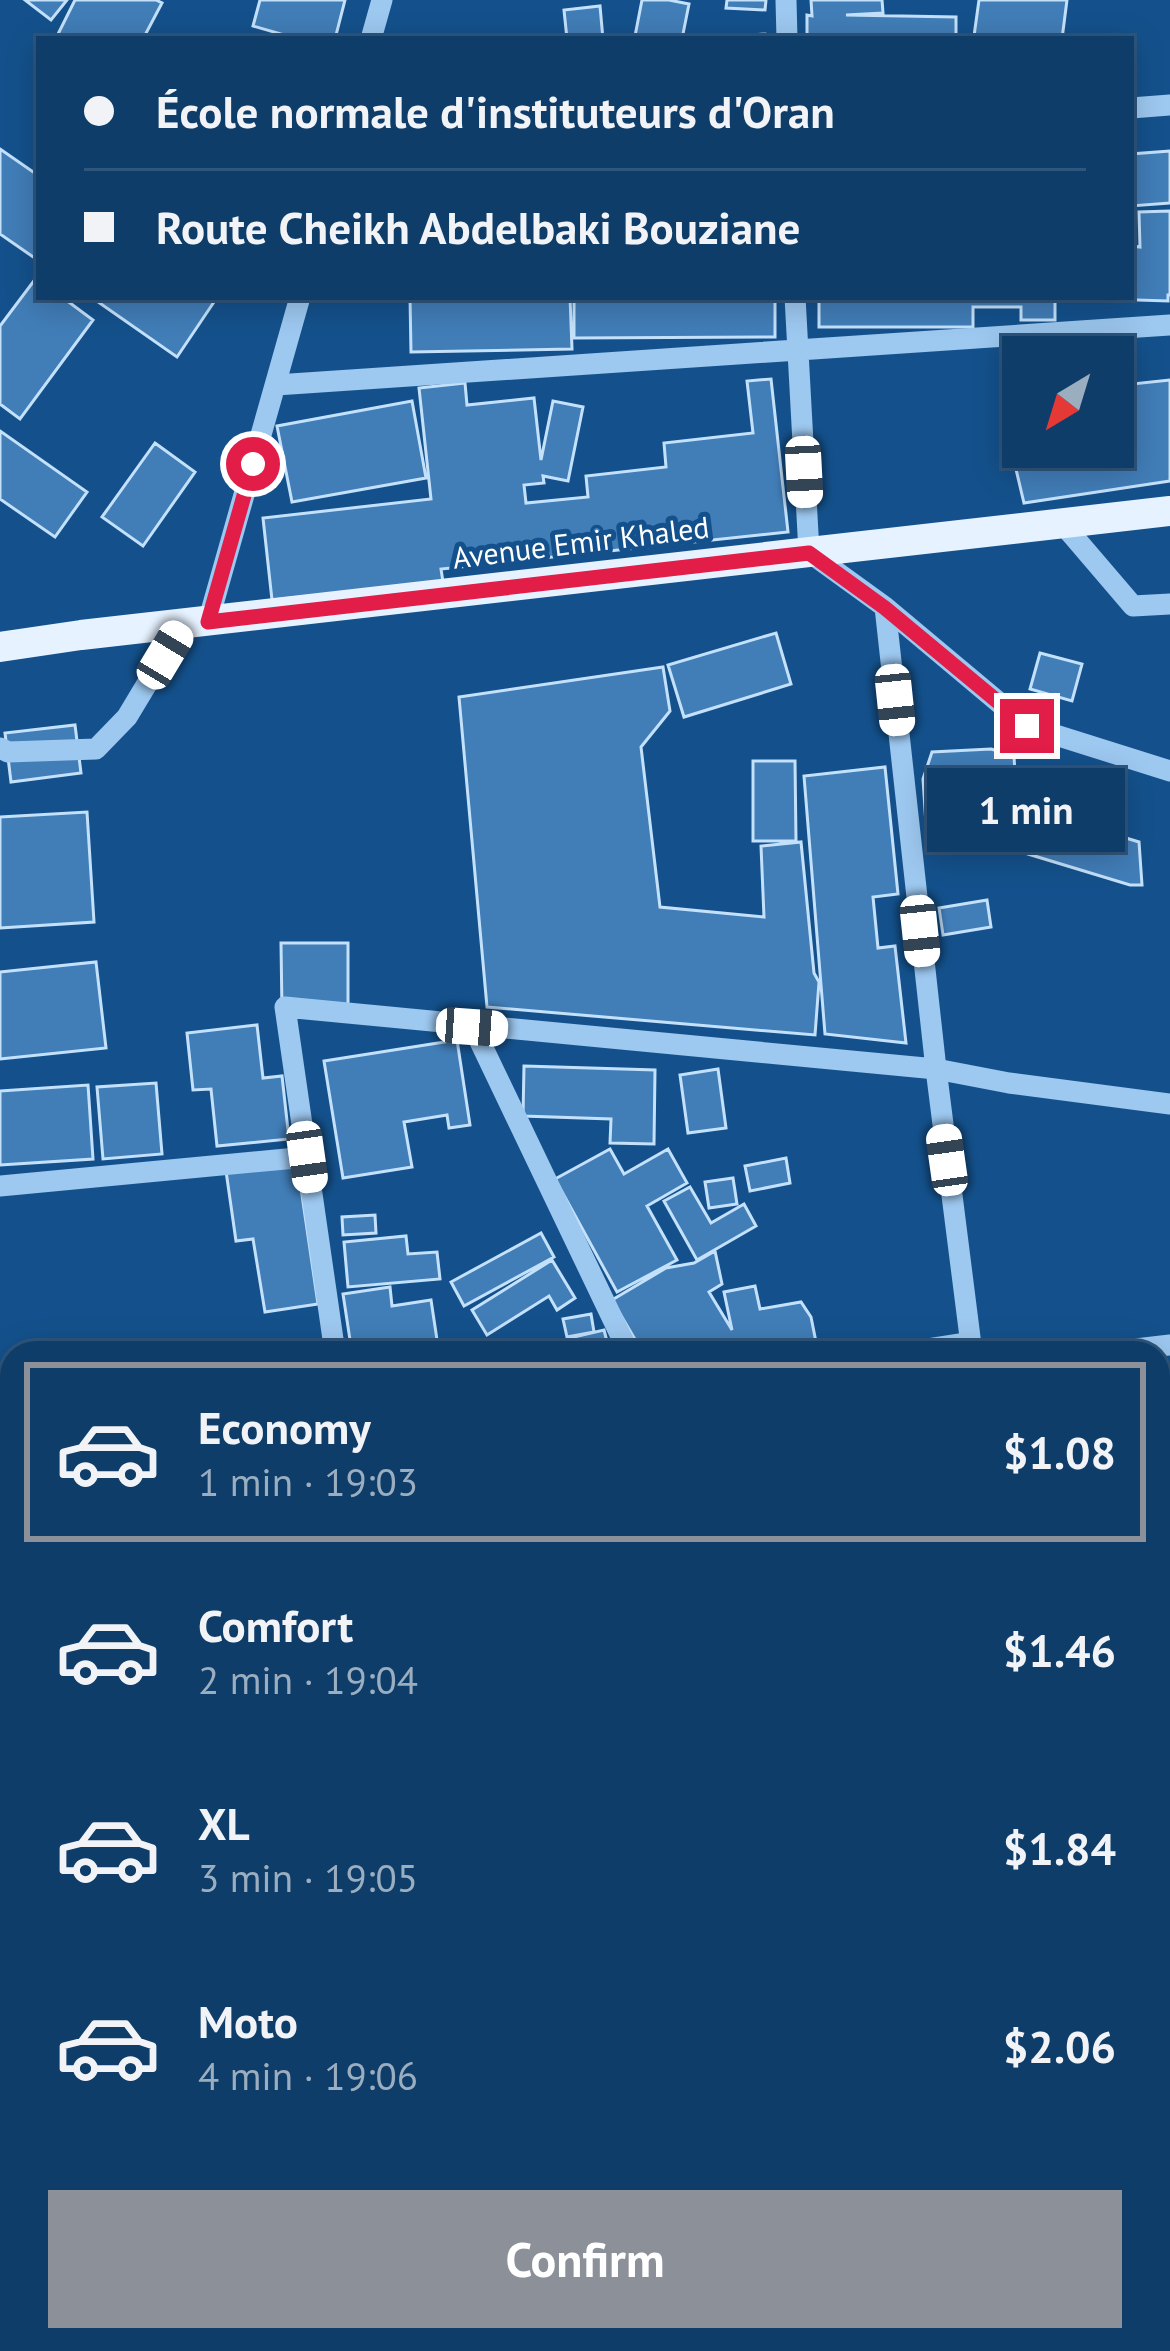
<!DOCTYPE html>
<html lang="en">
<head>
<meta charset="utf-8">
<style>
  :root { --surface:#0f3d69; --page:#18446f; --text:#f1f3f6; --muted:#9baec0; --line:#2f567d; --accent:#8c9099 }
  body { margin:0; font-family:"PT Sans",sans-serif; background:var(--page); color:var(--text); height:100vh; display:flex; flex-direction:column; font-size:45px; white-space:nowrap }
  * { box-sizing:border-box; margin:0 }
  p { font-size:39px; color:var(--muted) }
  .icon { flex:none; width:66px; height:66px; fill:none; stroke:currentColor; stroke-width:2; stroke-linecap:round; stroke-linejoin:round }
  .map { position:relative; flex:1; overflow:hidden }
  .sheet { position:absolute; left:0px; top:1341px; width:1170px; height:1011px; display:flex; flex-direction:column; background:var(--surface); border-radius:36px 36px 0 0; box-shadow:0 6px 30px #0003,0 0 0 3px var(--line) }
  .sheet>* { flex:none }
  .top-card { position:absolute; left:36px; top:36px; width:1098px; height:264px; border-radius:0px; box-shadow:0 6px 30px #0003,0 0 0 3px var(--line); display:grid; align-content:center; height:264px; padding:0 48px; background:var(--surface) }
  .needle { width:78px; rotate:218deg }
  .controls { position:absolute; left:1002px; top:336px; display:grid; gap:24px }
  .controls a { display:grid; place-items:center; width:132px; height:132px; border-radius:0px; background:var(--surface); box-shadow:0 6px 30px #0003,0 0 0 3px var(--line); font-size:60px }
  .end { position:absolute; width:54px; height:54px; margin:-27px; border:15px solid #e11d48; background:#fff; box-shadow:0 0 0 6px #fff }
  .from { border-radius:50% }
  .bubble { position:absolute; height:84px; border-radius:0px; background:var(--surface); box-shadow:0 6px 30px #0003,0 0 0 3px var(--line); font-size:39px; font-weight:700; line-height:84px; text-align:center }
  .car { position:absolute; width:36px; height:72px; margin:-36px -18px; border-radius:15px; box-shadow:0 0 9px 3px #0007; background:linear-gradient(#fff 24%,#345 0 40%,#fff 0 76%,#345 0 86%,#fff 0) }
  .top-card b { display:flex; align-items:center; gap:42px; height:114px; font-size:45px }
  .top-card b+b { border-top:3px solid var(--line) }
  .top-card i { width:30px; height:30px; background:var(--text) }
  ul { padding:21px 0 0; list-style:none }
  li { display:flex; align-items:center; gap:36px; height:180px; margin:0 24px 18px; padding:0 24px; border:6px solid transparent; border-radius:0px }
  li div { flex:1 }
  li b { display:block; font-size:45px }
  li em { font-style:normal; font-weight:700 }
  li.current { border-color:var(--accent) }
  li>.icon { width:108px; height:108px; stroke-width:1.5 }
  .button { display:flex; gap:24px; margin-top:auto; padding:24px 48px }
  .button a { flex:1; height:138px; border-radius:0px; background:var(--accent); color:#fff; font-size:48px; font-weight:700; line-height:138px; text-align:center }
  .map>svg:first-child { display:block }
  .building { fill:#417db7; stroke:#c4e1fb; stroke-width:3 }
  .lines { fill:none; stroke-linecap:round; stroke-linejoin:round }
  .minor { stroke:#9dc8f0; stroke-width:21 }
  .major { stroke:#e6f2ff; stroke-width:30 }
  .route { stroke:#e11d48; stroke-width:15 }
  .labels { text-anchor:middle; stroke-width:10; stroke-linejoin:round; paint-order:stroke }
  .street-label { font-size:30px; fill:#fff; stroke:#14518c }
</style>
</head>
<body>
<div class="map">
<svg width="1170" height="2351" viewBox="0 0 1170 2351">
  <rect width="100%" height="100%" fill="#14518c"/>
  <path class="building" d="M 25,0 L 67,0 L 51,20 Z
    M 75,0 L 156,0 L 162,3 L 143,39 L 68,39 L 58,34 Z
    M 260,0 L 345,0 L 335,39 L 298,39 L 253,26 Z
    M 642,0 L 669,0 L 689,4 L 682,39 L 635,36 Z
    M 727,0 L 766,0 L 765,10 L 726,8 Z
    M 811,0 L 882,0 L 883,13 L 846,15 L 956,17 L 956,39 L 807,39 L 807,15 L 812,16 Z
    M 979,0 L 1067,0 L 1062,39 L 974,36 Z
    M 600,6 L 603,39 L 567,39 L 564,10 Z
    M 765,34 L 766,39 L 702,39 Z
    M 0,149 L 39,176 L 39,261 L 0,234 Z
    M 1170,151 L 1170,203 L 1131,206 L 1131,154 Z
    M 1170,211 L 1170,295 L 1168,295 L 1168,301 L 1074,298 L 1131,297 L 1131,246 L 1140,247 L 1139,212 Z
    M 36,278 L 39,280 L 39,297 L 62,297 L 93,320 L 20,419 L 0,404 L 0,326 Z
    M 91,297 L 213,297 L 216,299 L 177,357 Z
    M 410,297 L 570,297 L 572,349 L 411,352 Z
    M 574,297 L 775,297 L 775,337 L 574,338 Z
    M 819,297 L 1055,297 L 1055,320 L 1021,320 L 1021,307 L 973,307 L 973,327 L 819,327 Z
    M 771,379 L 788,532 L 441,569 L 443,582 L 272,600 L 263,518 L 431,499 L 419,388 L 465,383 L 467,405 L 534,398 L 541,460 L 553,401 L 583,407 L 568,481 L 543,476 L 544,483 L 524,485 L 526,503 L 588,497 L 586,476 L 666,467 L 664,443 L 753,433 L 747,381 Z
    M 1170,380 L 1170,481 L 1024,503 L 1010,444 L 1011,397 L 1023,396 L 1023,447 L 1113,447 L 1113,386 Z
    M 412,401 L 426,478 L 292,502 L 277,426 Z
    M 0,431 L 87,492 L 55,537 L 0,499 Z
    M 155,443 L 195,472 L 143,546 L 102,517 Z
    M 776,633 L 791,684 L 684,717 L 668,665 Z
    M 1040,653 L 1082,664 L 1072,701 L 1030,689 Z
    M 663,667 L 670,711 L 641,747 L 660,907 L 764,917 L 761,846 L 801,842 L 814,973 L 819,982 L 815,1035 L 487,1007 L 459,697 Z
    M 75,725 L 81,773 L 11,782 L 5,733 Z
    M 991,749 L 1014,756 L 1015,774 L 1055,787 L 1073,785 L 1124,801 L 1126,838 L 1139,842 L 1142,885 L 1130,885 L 1028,854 L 1026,830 L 1032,811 L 1007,813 L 1008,836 L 927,840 L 923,779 L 932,752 Z
    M 753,761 L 795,761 L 796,841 L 753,841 Z
    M 885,767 L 898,894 L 873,897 L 878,948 L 895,946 L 906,1043 L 825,1034 L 804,776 Z
    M 87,812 L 94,922 L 0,928 L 0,817 Z
    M 987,900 L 991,927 L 943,935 L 939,908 Z
    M 281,943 L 348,943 L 348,1011 L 282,1011 Z
    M 96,962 L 106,1048 L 0,1059 L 0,972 Z
    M 257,1025 L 263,1078 L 282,1076 L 289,1139 L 217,1146 L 211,1089 L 193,1090 L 187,1033 Z
    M 457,1040 L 470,1125 L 449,1128 L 447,1115 L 404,1122 L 412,1167 L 343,1178 L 324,1061 Z
    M 524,1066 L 655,1070 L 654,1144 L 610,1143 L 611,1119 L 523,1116 Z
    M 718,1069 L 726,1128 L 688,1133 L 680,1075 Z
    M 156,1083 L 162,1154 L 103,1159 L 97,1087 Z
    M 88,1085 L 93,1159 L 0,1165 L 0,1091 Z
    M 610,1149 L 624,1174 L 668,1149 L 687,1183 L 647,1206 L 677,1260 L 617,1292 L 555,1179 Z
    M 786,1158 L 790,1183 L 750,1191 L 745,1166 Z
    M 297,1161 L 318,1304 L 265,1312 L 253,1239 L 236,1241 L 226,1171 Z
    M 733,1178 L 737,1204 L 709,1208 L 705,1182 Z
    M 690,1187 L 711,1223 L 744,1204 L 756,1226 L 697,1260 L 664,1201 Z
    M 375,1215 L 376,1233 L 343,1235 L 342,1217 Z
    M 541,1233 L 554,1257 L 464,1306 L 451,1282 Z
    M 406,1236 L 408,1254 L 437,1252 L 440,1279 L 348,1287 L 344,1242 Z
    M 715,1251 L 722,1284 L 709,1292 L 732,1330 L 724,1292 L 755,1286 L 760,1309 L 801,1302 L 811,1317 L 817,1347 L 806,1353 L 643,1353 L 612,1300 L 666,1268 L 694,1263 Z
    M 552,1260 L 575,1298 L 557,1310 L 549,1296 L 487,1335 L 472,1310 Z
    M 390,1287 L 392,1306 L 431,1300 L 439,1353 L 352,1353 L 343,1294 Z
    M 591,1314 L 594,1332 L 567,1337 L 563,1319 Z
    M 604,1330 L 610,1353 L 505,1353 Z
    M 12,1363 L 12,1509 L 4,1510 L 0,1486 L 0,1421 L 4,1420 L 0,1386 L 10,1384 L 6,1364 Z
    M 1170,1449 L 1170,1512 L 1165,1513 L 1158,1473 L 1158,1452 Z
    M 1170,1519 L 1170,1589 L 1158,1591 L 1158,1520 Z
    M 12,1558 L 12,1606 L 0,1607 L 0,1559 Z
    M 12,1654 L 12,1732 L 0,1733 L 0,1656 Z
    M 12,1991 L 12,2046 L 0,2046 L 0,1992 Z
    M 12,2052 L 12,2086 L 0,2088 L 0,2054 Z"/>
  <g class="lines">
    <path class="minor" d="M 786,0 L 787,39
      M 371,39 L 382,0
      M 1131,108 L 1170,105
      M 795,297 L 809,552 L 885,607 L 1027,726 L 1170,771
      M 276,385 L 1170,325
      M 1062,523 L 1133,606 L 1170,604
      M 885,607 L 936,1069 L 972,1353
      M 208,622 L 300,297
      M 0,748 L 8,752 L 96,749 L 127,717 L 183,624
      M 473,1027 L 629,1353
      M 0,1186 L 307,1157
      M 335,1353 L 285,1007 L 936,1069 L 1009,1083 L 1170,1104
      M 901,1353 L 971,1342
      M 1101,1353 L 1170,1345
      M 0,1526 L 12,1523
      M 1158,1623 L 1170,1622
      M 0,1746 L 12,1745
      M 0,1916 L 12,1923
      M 926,2340 L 927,2351"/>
    <path class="major" d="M 0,647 L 81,635 L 1170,511
      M 1158,1927 L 1170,1920
      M 22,2351 L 48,2340"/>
  </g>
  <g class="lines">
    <path class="route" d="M 253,464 L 208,622 L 809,553 L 885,608 L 1027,726"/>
  </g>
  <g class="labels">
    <g class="street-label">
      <text transform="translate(581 543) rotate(-7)" y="10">Avenue Emir Khaled</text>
    </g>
  </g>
</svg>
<div class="controls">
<a><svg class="needle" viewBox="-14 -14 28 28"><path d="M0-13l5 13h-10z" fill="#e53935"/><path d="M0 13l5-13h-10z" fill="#9baec0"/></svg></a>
</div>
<i class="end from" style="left:253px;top:464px"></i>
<i class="end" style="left:1027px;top:726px"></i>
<div class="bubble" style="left:927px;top:768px;width:198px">1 min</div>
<i class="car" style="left:804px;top:472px;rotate:177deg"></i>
<i class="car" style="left:165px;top:655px;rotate:31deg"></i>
<i class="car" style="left:895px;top:700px;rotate:174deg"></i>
<i class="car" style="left:920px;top:931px;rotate:174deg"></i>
<i class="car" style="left:472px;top:1027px;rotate:94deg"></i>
<i class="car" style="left:307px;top:1157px;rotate:172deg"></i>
<i class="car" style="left:947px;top:1160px;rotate:352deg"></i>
<div class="top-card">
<b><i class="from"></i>École normale d'instituteurs d'Oran</b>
<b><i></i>Route Cheikh Abdelbaki Bouziane</b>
</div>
<section class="sheet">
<ul>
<li class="current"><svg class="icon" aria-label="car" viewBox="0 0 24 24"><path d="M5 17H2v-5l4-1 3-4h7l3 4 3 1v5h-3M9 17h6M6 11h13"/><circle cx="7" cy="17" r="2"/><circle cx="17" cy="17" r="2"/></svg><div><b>Economy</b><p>1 min · 19:03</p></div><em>$1.08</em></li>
<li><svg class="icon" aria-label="car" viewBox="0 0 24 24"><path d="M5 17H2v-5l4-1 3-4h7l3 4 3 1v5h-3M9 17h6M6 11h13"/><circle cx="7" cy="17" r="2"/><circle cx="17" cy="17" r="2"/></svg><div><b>Comfort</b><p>2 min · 19:04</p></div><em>$1.46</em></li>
<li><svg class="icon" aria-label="car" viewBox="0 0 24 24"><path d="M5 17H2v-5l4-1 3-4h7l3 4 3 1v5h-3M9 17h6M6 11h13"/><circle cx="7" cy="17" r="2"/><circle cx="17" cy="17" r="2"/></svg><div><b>XL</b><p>3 min · 19:05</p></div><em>$1.84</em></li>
<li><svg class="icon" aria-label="car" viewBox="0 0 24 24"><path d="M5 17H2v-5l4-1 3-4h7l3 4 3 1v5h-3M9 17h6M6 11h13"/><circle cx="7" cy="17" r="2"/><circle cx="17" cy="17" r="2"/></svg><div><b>Moto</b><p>4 min · 19:06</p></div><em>$2.06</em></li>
</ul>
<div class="button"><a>Confirm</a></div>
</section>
</div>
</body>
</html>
